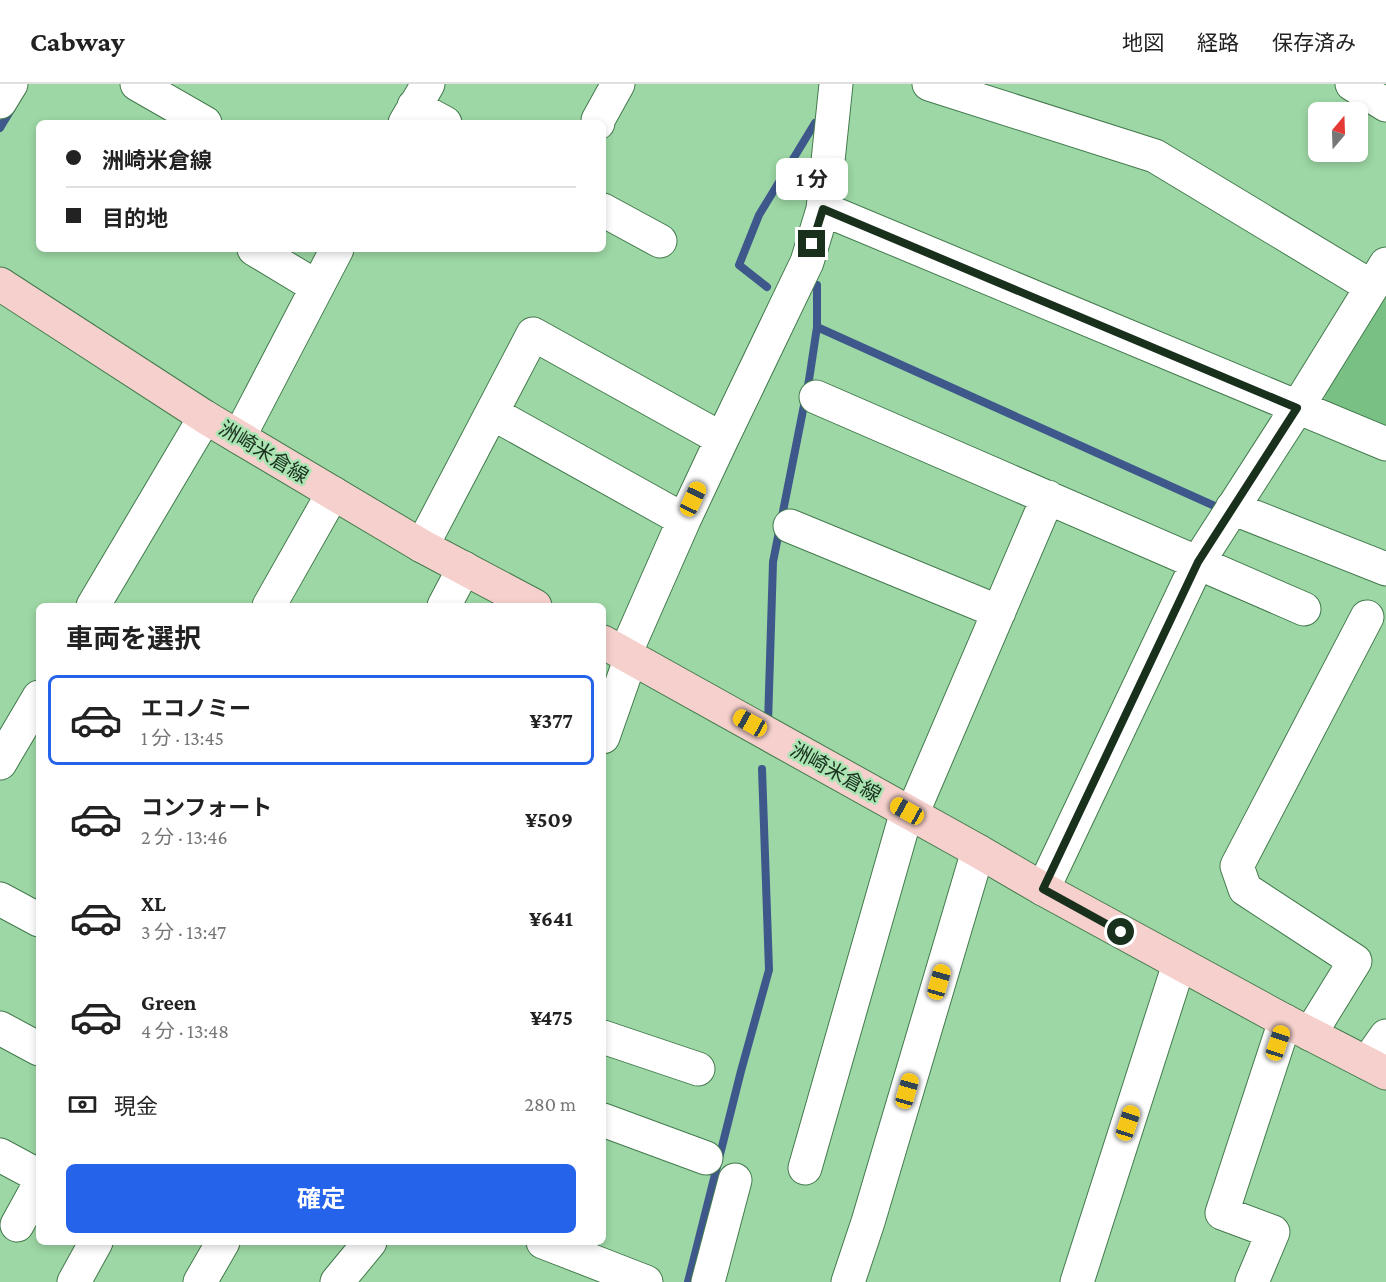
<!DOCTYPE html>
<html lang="ja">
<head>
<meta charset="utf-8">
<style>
  :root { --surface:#fff; --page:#f6f6f6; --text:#222; --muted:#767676; --line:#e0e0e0; --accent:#2563eb }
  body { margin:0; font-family:"Crimson Pro","Noto Sans JP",serif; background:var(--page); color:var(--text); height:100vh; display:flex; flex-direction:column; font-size:22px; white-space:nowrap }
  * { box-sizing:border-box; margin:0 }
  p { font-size:20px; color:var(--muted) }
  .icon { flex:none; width:33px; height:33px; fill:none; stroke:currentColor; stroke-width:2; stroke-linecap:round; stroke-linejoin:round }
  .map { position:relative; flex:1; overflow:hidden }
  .side { position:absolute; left:36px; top:519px; width:570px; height:642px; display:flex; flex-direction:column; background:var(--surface); border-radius:9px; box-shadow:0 3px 9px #0003 }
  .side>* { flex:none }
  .top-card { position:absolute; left:36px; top:36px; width:570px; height:132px; border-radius:9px; box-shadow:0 3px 9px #0003; display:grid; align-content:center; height:132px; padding:0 30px; background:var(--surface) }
  .needle { width:39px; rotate:19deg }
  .tools { position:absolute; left:1308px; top:18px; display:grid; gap:12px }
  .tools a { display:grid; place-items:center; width:60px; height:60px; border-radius:9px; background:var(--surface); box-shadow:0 3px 9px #0003; font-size:30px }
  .end { position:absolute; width:27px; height:27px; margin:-14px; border:8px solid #19301d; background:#fff; box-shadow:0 0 0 3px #fff }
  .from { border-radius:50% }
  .bubble { position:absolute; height:42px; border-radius:9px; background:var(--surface); box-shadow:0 3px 9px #0003; font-size:20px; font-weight:700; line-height:42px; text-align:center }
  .car { position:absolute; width:18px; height:36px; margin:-18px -9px; border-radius:8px; box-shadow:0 0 4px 2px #0007; background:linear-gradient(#f5c518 24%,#345 0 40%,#f5c518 0 76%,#345 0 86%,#f5c518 0) }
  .top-card b { display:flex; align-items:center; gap:21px; height:57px; font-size:22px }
  .top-card b+b { border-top:2px solid var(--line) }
  .top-card i { width:15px; height:15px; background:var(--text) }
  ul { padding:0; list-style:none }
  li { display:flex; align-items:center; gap:18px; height:90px; margin:0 12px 9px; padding:0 18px; border:3px solid transparent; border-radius:9px }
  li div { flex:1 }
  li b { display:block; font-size:22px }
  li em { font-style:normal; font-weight:700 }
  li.on { border-color:var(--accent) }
  li>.icon { width:54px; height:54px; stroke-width:1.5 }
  h2 { padding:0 30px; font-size:27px; line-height:72px }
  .pay { display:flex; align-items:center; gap:15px; height:66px; padding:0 30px; font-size:22px }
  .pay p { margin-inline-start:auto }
  .button { display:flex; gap:12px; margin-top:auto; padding:12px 30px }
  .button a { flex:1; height:69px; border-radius:9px; background:var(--accent); color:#fff; font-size:24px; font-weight:700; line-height:69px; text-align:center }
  header { display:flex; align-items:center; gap:36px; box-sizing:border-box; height:84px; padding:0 30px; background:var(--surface); border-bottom:2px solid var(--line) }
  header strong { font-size:28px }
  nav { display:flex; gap:33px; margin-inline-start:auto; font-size:21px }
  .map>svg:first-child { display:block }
  .green { fill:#78c084 }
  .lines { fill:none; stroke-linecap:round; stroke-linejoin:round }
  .stream { stroke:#3e588c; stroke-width:8 }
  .street-casing { stroke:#437a4d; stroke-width:35 }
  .secondary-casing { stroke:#437a4d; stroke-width:35 }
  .street { stroke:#fff; stroke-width:33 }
  .secondary { stroke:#f6d0cc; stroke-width:33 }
  .route { stroke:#19301d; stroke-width:8 }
  .labels { text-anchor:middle; stroke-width:5; stroke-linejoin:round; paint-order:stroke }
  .street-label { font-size:20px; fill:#19301d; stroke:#aae4b2 }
</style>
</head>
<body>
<header>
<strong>Cabway</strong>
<nav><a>地図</a><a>経路</a><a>保存済み</a></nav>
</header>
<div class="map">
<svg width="1386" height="1198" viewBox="0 0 1386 1198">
  <rect width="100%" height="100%" fill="#9dd7a5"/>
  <path class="green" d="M 1386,202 L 1386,347 L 1328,323 L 1322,306 Z"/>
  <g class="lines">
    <path class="stream" d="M 0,44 L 12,24
      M 767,203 L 739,181 L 759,131 L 815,39
      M 817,243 L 817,201
      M 768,639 L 773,478 L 809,296 L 817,243 L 1219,424
      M 688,1198 L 741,987 L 769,886 L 762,685"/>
    <g class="street-casing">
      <path id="street" d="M 137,0 L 205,39
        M 929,0 L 1155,72 L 1372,203
        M 1352,0 L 1386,21
        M 0,18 L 11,0
        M 414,22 L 445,39
        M 405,39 L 428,0
        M 598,39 L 598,36 L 618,0
        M 823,125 L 1386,360
        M 603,126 L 660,157
        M 254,165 L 317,203
        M 816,313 L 1304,525
        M 492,329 L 684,436
        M 239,353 L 337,165
        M 1232,424 L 1386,485
        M 790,442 L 999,528
        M 422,462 L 533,250 L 722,355
        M 93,522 L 205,333
        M 269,522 L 333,409
        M 444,522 L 464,484
        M 625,570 L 684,436 L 722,355 L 807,178 L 823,125 L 836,0
        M 603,653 L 631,573
        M 0,679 L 39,613
        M 912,730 L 1048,413
        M 1043,805 L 1198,478 L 1297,324 L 1386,180
        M 0,815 L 39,836
        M 0,944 L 39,965
        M 1310,950 L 1355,877 L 1245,805 L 1237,782 L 1367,533
        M 603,953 L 698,985
        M 1367,979 L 1386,952
        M 603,1036 L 706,1074
        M 0,1071 L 39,1092
        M 805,1084 L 907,727
        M 17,1141 L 39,1101
        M 543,1158 L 646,1198
        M 74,1198 L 96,1158
        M 200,1198 L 223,1158
        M 337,1198 L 370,1158
        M 708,1198 L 735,1096
        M 848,1198 L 868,1138 L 978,767
        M 1077,1198 L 1179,880
        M 1252,1198 L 1273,1148 L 1222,1129 L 1285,937"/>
    </g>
    <g class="secondary-casing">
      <path id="secondary" d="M 0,200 L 205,333 L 422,462 L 535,522
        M 603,558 L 978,767 L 1043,805 L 1285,937 L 1386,989"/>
    </g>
    <use href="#street" class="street"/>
    <use href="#secondary" class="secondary"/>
  </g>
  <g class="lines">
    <path class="route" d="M 812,160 L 823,125 L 1297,324 L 1198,478 L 1043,805 L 1121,848"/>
  </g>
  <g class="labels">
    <g class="street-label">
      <text transform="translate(264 368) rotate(31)" y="7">洲崎米倉線</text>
      <text transform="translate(836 688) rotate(29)" y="7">洲崎米倉線</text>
    </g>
  </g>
</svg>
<div class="tools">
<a><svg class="needle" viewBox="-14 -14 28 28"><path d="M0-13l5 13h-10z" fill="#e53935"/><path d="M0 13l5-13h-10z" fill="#767676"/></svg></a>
</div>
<i class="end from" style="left:1121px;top:848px"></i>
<i class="end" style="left:812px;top:160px"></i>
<div class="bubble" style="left:776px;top:74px;width:72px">1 分</div>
<i class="car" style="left:693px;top:415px;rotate:25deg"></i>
<i class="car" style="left:750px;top:639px;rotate:299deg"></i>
<i class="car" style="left:907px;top:727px;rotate:299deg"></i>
<i class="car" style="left:939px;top:898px;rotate:16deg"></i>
<i class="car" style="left:1278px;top:959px;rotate:18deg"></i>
<i class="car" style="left:907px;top:1007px;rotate:16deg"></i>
<i class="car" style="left:1128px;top:1039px;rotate:18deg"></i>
<div class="top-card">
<b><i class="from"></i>洲崎米倉線</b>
<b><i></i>目的地</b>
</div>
<section class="side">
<h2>車両を選択</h2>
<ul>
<li class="on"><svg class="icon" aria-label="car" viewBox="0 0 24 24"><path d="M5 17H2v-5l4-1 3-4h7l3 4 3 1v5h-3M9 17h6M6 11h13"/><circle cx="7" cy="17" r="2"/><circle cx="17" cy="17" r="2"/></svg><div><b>エコノミー</b><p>1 分 · 13:45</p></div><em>¥377</em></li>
<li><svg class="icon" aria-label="car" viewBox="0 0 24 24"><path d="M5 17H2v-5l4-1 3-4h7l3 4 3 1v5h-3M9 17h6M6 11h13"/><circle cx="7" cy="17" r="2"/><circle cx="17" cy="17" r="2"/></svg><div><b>コンフォート</b><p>2 分 · 13:46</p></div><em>¥509</em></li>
<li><svg class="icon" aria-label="car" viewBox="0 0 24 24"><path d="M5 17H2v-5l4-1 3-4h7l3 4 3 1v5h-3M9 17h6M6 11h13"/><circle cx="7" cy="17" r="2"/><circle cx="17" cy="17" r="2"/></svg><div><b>XL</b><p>3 分 · 13:47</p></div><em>¥641</em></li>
<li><svg class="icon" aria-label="car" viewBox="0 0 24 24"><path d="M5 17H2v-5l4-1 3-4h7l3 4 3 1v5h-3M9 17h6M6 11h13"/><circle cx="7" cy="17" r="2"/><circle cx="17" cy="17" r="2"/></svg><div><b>Green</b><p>4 分 · 13:48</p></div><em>¥475</em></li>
</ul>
<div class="pay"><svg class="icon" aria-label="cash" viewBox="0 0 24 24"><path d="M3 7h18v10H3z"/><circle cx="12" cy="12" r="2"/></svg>現金<p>280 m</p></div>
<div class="button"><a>確定</a></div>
</section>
</div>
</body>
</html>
